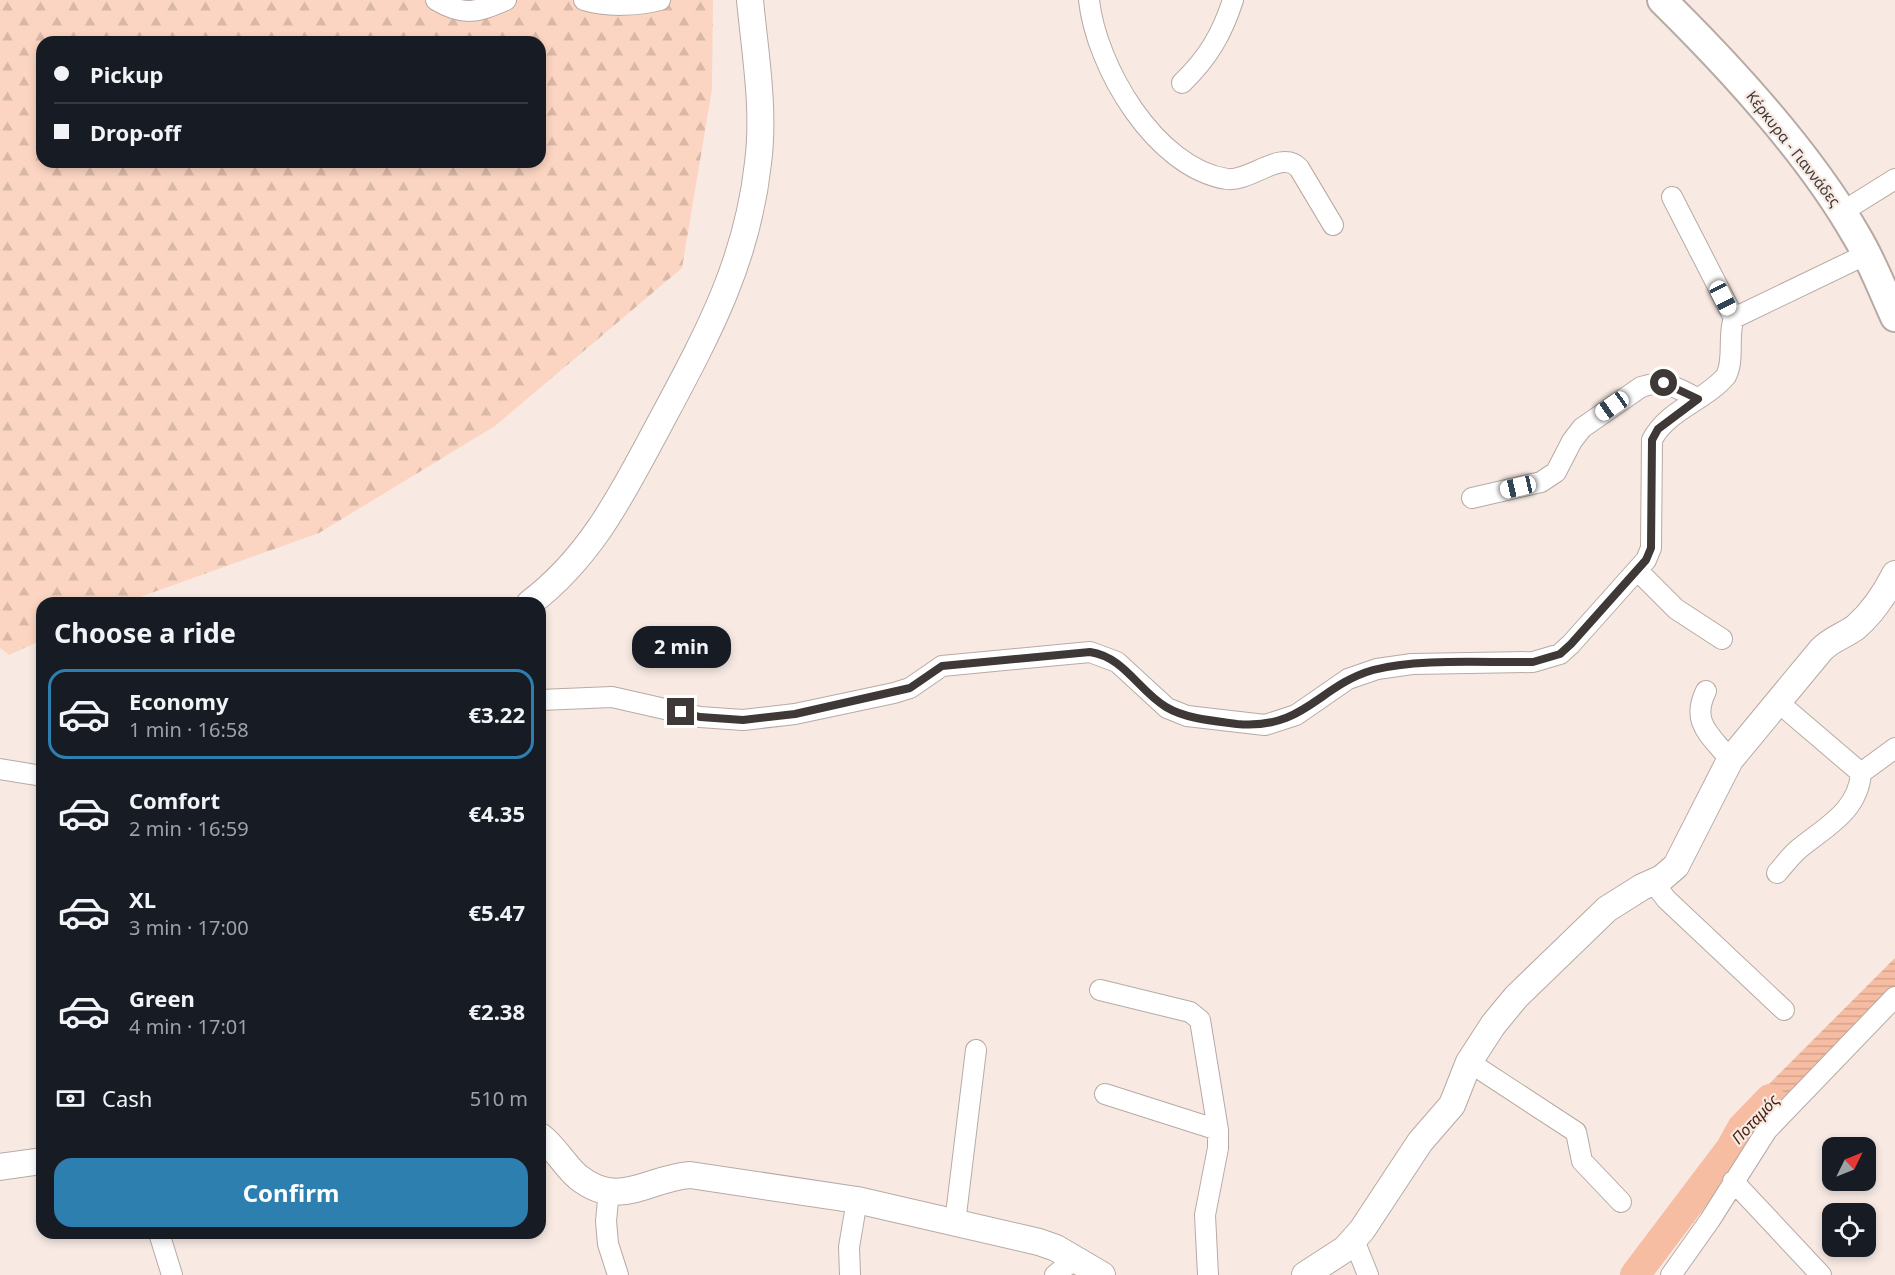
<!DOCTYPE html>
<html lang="en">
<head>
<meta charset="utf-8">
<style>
  :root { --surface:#171b24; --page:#20242c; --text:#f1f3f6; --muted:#9ea1a6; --line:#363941; --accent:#2d7fb0 }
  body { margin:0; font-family:"Noto Sans",sans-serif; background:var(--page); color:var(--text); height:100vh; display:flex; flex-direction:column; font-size:22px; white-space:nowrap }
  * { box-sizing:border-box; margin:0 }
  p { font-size:20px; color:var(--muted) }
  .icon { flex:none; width:33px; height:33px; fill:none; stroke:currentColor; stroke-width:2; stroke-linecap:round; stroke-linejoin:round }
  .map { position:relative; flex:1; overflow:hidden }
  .details { position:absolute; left:36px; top:597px; width:510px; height:642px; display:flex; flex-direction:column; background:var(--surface); border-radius:18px; box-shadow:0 3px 9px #0003 }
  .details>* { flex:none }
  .top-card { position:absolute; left:36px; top:36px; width:510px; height:132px; border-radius:18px; box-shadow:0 3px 9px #0003; display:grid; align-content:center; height:132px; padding:0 18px; background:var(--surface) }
  .needle { width:39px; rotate:47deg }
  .buttons { position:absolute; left:1822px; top:1137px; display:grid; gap:12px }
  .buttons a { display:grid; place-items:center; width:54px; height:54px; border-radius:12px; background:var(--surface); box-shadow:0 3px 9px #0003; font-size:30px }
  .end { position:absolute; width:27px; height:27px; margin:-14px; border:8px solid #3e3836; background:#fff; box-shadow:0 0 0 3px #fff }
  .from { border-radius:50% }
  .bubble { position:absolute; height:42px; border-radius:18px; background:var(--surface); box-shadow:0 3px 9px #0003; font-size:20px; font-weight:700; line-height:42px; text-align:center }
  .car { position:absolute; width:18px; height:36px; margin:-18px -9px; border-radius:8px; box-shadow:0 0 4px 2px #0007; background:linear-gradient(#fff 24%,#345 0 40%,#fff 0 76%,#345 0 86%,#fff 0) }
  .top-card b { display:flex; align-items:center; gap:21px; height:57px; font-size:22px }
  .top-card b+b { border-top:2px solid var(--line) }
  .top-card i { width:15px; height:15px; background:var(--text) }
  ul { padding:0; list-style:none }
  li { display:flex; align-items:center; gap:18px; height:90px; margin:0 12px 9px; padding:0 6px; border:3px solid transparent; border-radius:18px }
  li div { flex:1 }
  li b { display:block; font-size:22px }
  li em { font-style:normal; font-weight:700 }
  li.active { border-color:var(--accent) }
  li>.icon { width:54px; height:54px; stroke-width:1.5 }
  h2 { padding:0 18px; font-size:27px; line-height:72px }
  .pay { display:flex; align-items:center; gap:15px; height:66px; padding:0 18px; font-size:22px }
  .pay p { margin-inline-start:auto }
  .primary-button { display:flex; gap:12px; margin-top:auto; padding:12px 18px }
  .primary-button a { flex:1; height:69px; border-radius:18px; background:var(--accent); color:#fff; font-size:24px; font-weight:700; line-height:69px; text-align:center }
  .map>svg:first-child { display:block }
  .forest { fill:url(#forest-firs); fill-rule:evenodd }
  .water { fill:url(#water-rules) }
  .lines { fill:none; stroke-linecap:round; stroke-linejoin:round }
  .river { stroke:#f7bda2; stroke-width:30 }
  .minor-casing { stroke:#b7aaa4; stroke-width:22 }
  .tertiary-casing { stroke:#b7aaa4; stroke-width:28 }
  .secondary-casing { stroke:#b7aaa4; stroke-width:32 }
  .minor { stroke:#fff; stroke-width:20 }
  .tertiary { stroke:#fff; stroke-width:26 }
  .secondary { stroke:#fff; stroke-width:28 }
  .route { stroke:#3e3836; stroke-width:8 }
  .labels { text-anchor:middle; stroke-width:4.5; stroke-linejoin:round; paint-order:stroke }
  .street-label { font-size:15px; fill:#3e3836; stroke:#f8eae3 }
  .water-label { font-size:16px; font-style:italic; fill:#431f0c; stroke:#f8eae3 }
</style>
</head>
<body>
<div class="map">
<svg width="1895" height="1275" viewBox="0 0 1895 1275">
  <defs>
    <pattern id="forest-firs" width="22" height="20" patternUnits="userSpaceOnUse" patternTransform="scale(1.5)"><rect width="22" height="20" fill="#fcd5c2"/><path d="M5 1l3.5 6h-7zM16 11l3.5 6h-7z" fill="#d9b8a7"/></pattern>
    <pattern id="water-rules" width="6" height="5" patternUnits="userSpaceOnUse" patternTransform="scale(1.5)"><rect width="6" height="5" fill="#f7bda2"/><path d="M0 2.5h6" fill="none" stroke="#d5a38c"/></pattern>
  </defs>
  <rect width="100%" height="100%" fill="#f8eae3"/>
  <path class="forest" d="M 0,0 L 713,0 L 712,89 L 682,268 L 495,426 L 319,533 L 123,603 L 42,603 L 42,640 L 9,655 L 0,648 ZM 42,42 L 540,42 L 540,162 L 42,162 Z"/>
  <path class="water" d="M 1895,958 L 1895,989 L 1760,1123 L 1742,1128 L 1737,1116 Z"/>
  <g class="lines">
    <path class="river" d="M 1635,1275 L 1731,1148 L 1742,1128 L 1770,1099"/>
    <g class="minor-casing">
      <path id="minor" d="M 436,0 C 464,17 478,12 506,0
        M 584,0 C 606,7 638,6 660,0
        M 1089,0 C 1096,66 1155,168 1227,179 C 1250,182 1281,149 1299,168 L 1333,225
        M 1182,83 C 1208,58 1222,34 1233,0
        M 1672,197 L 1734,318
        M 1842,212 L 1895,179
        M 1472,498 L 1541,482 L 1556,472 L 1572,441 L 1582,428 L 1641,387 C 1663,379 1679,388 1698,399
        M 1637,570 L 1676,609 L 1722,639
        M 1706,691 C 1690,723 1711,735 1730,760
        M 540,700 L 612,697 L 700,717 L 743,720 L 795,714 L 894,693 L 910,688 L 942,666 L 1090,652 L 1117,662 L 1167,708 L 1187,716 L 1265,725 L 1296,715 L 1348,679 L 1377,669 L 1412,664 L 1533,662 L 1560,654 L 1571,644 L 1646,560 L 1651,548 L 1652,440 C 1667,410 1705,401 1726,376 C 1735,359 1727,336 1734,318 L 1867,254
        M 1778,702 L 1861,773 L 1895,748
        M 0,769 L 42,776
        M 1777,873 C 1785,864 1791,855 1800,848 C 1827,826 1858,811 1861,773
        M 1654,883 L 1666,899 L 1784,1010
        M 1100,990 L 1190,1012 L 1200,1020 L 1218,1130 L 1218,1148 L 1205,1215 L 1208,1275
        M 1469,1062 L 1576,1132 L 1582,1161 L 1621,1202
        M 1105,1094 L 1218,1130
        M 1733,1181 L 1821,1275
        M 609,1190 L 606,1221 L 608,1244 L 618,1275
        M 955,1223 L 976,1050
        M 159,1233 L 172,1275
        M 1354,1240 L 1368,1275
        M 850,1275 L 849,1247 L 857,1200
        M 1055,1275 L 1075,1259
        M 1671,1275 L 1710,1220 L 1767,1130 L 1895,997"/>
    </g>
    <g class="tertiary-casing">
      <path id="tertiary" d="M 530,603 C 592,556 623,492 659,425 C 706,337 747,264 758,163 C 765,110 755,53 750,0
        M 540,1136 C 555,1147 564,1165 578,1177 C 619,1210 648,1178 690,1175 L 857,1200 L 1039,1242 L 1056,1248 L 1102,1275
        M 0,1167 L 42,1161
        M 1305,1275 L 1345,1249 L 1362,1230 L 1420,1142 L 1452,1105 L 1469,1062 L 1493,1025 L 1516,997 L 1607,909 L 1642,887 L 1662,878 L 1676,866 L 1730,760 L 1821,650 C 1831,639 1844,636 1856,627 C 1873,612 1885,594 1895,574"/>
    </g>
    <g class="secondary-casing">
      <path id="secondary" d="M 1662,0 C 1730,67 1809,153 1856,235 C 1872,261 1882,289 1895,317"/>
    </g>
    <use href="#minor" class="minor"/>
    <use href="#tertiary" class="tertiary"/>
    <use href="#secondary" class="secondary"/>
  </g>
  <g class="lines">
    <path class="route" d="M 681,712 L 700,717 L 743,720 L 795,714 L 910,688 L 942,666 L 1090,652 C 1124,657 1138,690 1166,707 C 1186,719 1215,721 1237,724 C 1305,730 1318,686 1373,670 C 1418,658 1486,663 1533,662 L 1560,654 L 1571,644 L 1646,560 L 1651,548 L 1652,440 L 1658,429 L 1698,399 L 1664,383"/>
  </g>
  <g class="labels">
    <g class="street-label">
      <text transform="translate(1793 149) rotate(52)" y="5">Κέρκυρα - Γιαννάδες</text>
    </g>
    <g class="water-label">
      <text transform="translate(1755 1119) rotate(-47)" y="6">Ποταμός</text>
    </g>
  </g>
</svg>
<div class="buttons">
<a><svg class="needle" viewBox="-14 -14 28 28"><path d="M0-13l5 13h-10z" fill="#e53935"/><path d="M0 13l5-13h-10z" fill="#9ea1a6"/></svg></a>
<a><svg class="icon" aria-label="locate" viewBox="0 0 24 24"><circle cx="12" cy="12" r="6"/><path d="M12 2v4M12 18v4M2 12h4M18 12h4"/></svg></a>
</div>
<i class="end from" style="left:1664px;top:383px"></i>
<i class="end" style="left:681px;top:712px"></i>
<div class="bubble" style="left:632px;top:626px;width:99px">2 min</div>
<i class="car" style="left:1723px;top:298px;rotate:153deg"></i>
<i class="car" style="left:1612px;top:406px;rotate:235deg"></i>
<i class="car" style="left:1518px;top:487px;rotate:257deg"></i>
<div class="top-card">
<b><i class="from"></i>Pickup</b>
<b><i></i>Drop-off</b>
</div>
<section class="details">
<h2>Choose a ride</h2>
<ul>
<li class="active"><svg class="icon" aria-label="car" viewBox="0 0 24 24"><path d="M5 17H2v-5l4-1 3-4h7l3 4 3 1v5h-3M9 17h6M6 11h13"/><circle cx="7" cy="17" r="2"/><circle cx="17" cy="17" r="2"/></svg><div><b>Economy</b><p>1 min · 16:58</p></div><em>€3.22</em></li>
<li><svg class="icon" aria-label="car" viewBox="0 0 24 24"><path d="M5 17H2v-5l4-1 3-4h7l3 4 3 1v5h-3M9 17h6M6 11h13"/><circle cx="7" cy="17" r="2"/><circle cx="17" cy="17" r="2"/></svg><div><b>Comfort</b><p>2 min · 16:59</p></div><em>€4.35</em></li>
<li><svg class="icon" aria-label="car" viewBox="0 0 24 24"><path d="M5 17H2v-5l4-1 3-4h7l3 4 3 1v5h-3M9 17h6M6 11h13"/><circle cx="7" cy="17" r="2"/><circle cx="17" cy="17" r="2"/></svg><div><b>XL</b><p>3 min · 17:00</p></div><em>€5.47</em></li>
<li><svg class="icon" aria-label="car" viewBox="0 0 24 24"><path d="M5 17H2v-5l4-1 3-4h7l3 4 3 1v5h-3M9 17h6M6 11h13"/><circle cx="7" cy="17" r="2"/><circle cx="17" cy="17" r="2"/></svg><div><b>Green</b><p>4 min · 17:01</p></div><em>€2.38</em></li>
</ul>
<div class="pay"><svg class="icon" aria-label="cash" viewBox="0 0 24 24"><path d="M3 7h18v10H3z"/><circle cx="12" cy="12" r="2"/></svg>Cash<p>510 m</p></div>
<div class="primary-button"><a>Confirm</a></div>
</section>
</div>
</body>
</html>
